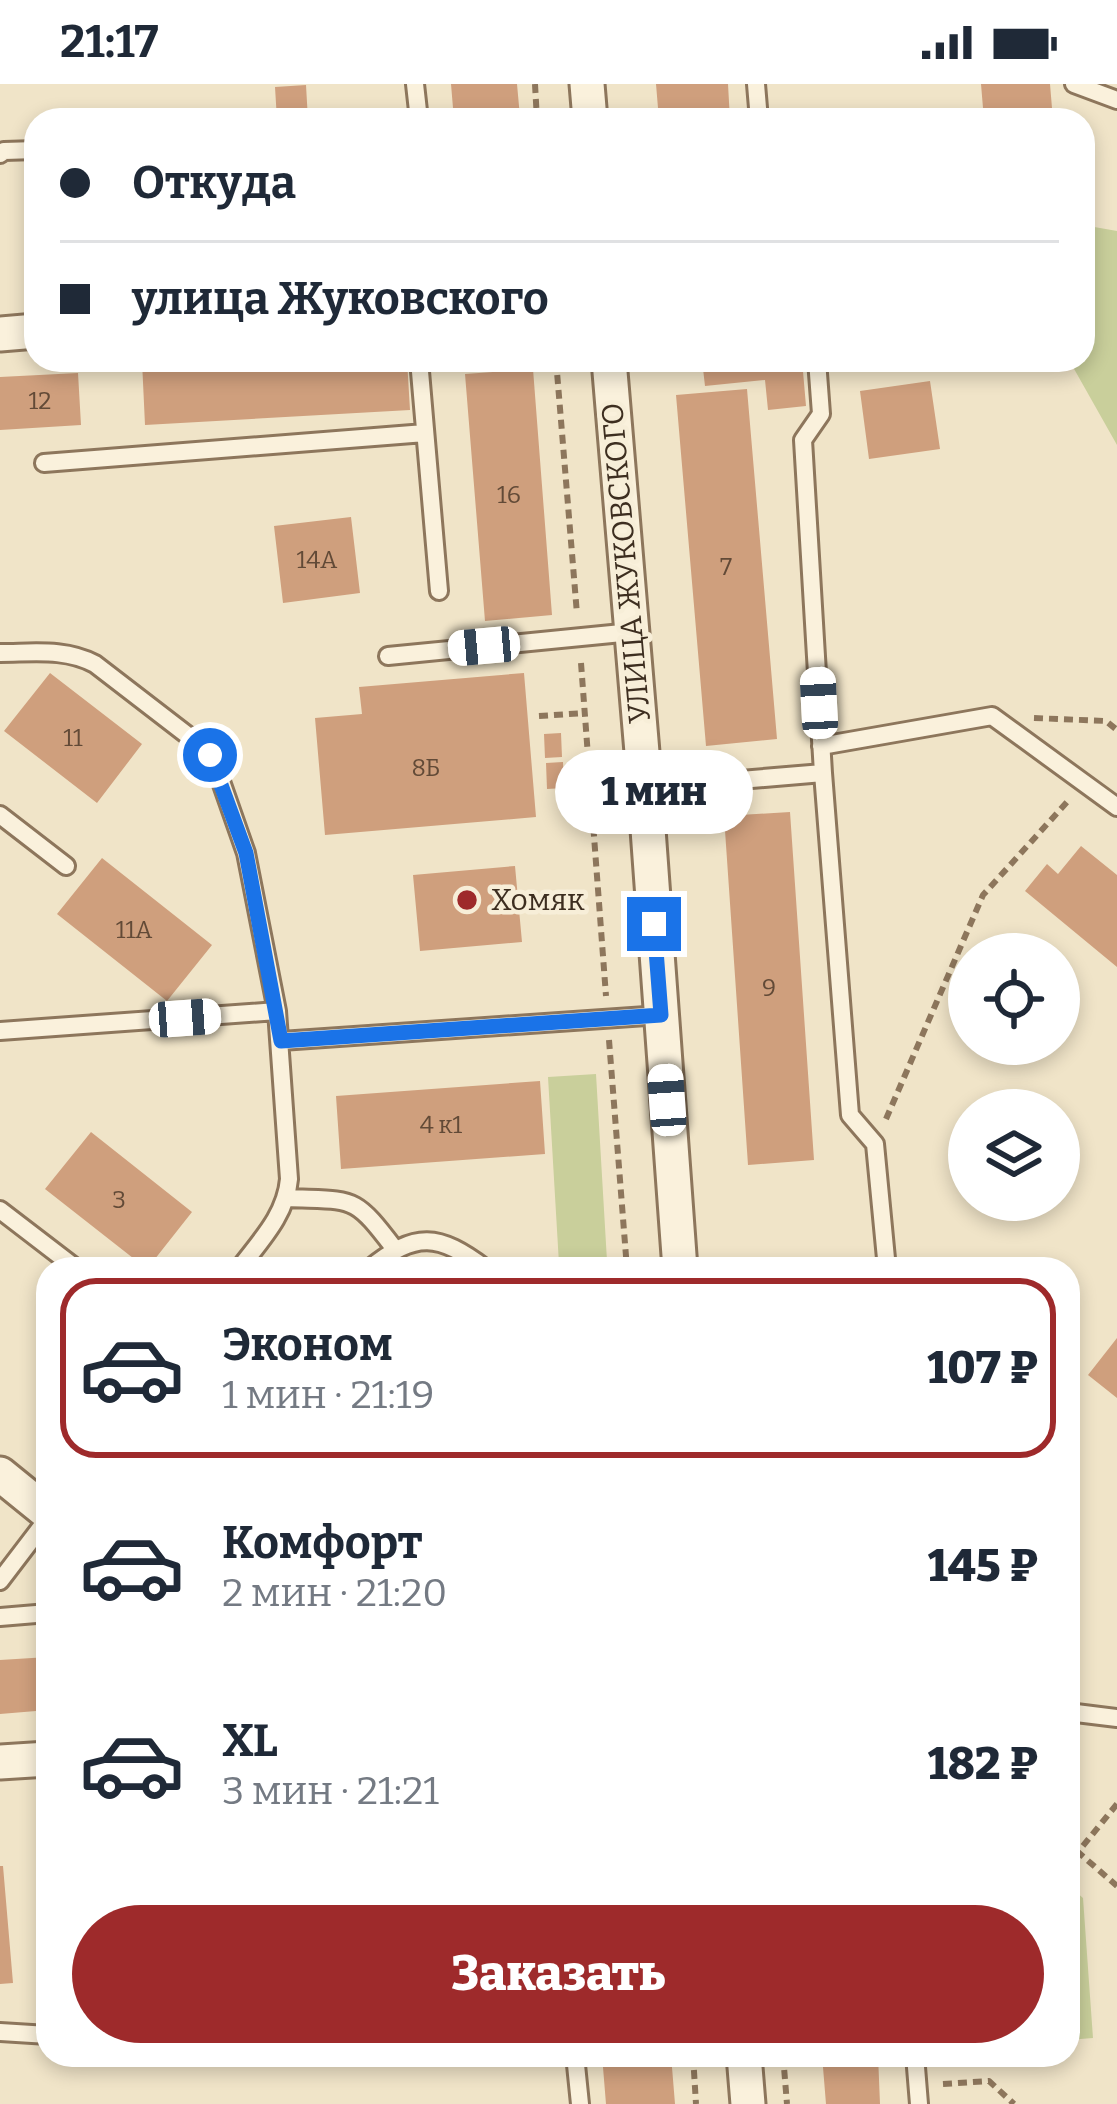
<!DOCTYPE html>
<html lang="ru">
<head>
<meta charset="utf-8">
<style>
  :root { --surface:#fff; --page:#f6f6f7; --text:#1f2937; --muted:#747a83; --line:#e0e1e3; --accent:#9e2a2b }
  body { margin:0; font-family:Bitter,serif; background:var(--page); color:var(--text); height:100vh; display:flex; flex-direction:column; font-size:45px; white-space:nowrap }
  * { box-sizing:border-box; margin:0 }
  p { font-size:39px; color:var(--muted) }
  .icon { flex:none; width:66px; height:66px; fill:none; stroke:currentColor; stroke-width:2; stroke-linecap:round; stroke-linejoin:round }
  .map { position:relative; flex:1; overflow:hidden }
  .drawer { position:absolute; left:36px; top:1173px; width:1044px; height:810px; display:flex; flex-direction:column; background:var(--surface); border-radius:36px; box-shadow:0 6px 18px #0003 }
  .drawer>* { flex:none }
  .banner { position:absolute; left:24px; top:24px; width:1071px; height:264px; border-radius:36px; box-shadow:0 6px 18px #0003; display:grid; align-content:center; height:264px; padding:0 36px; background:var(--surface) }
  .fabs { position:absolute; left:948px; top:849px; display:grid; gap:24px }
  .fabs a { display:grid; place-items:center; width:132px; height:132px; border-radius:50%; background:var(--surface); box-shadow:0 6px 18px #0003; font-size:60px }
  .end { position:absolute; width:54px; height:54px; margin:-27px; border:15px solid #1a73e8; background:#fff; box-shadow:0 0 0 6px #fff }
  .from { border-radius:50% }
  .bubble { position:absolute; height:84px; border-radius:42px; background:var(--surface); box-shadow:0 6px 18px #0003; font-size:39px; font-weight:800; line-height:84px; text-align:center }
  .car { position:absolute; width:36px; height:72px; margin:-36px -18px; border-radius:15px; box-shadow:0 0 9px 3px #0007; background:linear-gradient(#fff 24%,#345 0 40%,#fff 0 76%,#345 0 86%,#fff 0) }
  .banner b { display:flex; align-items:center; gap:42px; height:114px; font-size:45px }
  .banner b+b { border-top:3px solid var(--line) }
  .banner i { width:30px; height:30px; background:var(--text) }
  ul { padding:21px 0 0; list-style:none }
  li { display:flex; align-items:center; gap:36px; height:180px; margin:0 24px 18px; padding:0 12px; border:6px solid transparent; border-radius:36px }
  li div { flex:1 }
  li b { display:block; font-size:45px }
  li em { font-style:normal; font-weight:800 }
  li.on { border-color:var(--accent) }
  li>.icon { width:108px; height:108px; stroke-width:1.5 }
  .primary-button { display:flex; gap:24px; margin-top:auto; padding:24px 36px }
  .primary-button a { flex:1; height:138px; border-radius:72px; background:var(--accent); color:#fff; font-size:48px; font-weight:800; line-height:138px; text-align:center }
  .status { display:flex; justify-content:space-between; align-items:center; height:84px; padding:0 60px; background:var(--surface); direction:ltr }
  .status svg { height:33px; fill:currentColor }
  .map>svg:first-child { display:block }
  .green { fill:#c9cf9b }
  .building { fill:#cf9f7d }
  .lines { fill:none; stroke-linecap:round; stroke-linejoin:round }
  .lane-casing { stroke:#8d765c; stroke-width:22 }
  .street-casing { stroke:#8d765c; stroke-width:39 }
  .path { stroke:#8d765c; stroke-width:6; stroke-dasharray:9 6; stroke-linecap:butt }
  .lane { stroke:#faf1dc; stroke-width:16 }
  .street { stroke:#faf1dc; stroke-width:33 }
  .route { stroke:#1a73e8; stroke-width:15 }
  .poi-dot { fill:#9e2a2b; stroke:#f7eed8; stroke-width:4.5 }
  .labels { text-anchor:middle; stroke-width:9; stroke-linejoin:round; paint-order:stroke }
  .number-label { font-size:24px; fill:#624a37 }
  .street-label { font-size:30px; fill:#3d2e20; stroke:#f7eed8 }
  .poi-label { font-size:30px; fill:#3d2e20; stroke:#f7eed8; text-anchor:start }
</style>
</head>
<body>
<div class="status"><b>21:17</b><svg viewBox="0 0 49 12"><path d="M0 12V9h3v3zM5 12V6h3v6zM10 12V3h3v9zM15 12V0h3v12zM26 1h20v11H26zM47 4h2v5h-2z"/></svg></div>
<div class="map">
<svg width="1117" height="2020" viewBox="0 0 1117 2020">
  <rect width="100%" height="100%" fill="#f0e4c8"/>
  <path class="green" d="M 1083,141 L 1117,147 L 1117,361 L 1069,276 L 1083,276 Z
    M 596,990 L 607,1177 L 559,1180 L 548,993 Z
    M 1068,1801 L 1083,1814 L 1093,1954 L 1068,1956 Z"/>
  <path class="building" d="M 451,0 L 517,0 L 520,33 L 454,36 Z
    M 656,0 L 728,0 L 730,36 L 659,36 Z
    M 981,0 L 1050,0 L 1053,36 L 984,36 Z
    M 306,1 L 308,36 L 277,36 L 275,3 Z
    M 167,276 L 407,276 L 410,326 L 145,341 L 142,277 Z
    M 702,276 L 802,276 L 806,322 L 768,326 L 765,296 L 705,302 Z
    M 533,285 L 552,531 L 485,537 L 465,290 Z
    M 78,289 L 81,341 L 0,346 L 0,293 Z
    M 930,297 L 940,365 L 869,375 L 860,307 Z
    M 747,305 L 777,655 L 706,662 L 676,311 Z
    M 351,433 L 360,509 L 283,519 L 274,442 Z
    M 50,589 L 142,660 L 97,719 L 4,647 Z
    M 524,589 L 536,733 L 325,751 L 315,634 L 362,630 L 359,603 Z
    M 561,649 L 562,673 L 545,674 L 544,650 Z
    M 563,678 L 564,704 L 547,705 L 546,679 Z
    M 790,728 L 814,1076 L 748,1081 L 724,732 Z
    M 1081,762 L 1117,791 L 1117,883 L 1025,807 L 1047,780 L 1058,790 Z
    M 102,774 L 212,861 L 167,917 L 57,830 Z
    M 515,782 L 522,858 L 420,867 L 413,791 Z
    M 540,997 L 545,1070 L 341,1085 L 336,1012 Z
    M 91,1048 L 192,1128 L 147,1185 L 45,1105 Z
    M 1117,1254 L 1117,1314 L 1088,1291 Z
    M 48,1573 L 48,1626 L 0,1630 L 0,1576 Z
    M 0,1782 L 3,1782 L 13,1899 L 0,1900 Z
    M 602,1971 L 671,1971 L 675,2020 L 606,2020 Z
    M 822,1971 L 878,1971 L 880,2020 L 826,2020 Z"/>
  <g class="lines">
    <g class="lane-casing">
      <path id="lane" d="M 415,0 L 419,36
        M 756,0 L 759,36
        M 1074,0 L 1117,16
        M 0,70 L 4,67 L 36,66
        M 419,276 L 439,507
        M 817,276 L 821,330 L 803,356 L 823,689 L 850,1031 L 875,1060 L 887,1185
        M 44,379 L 425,349
        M 0,569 C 33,569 65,564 95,580 L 195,657 L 210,671 L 218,689 L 246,769 L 277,927 L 289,1095 C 286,1131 260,1157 239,1185
        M 388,572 L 632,548
        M 821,662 L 992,632 L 1117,723
        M 645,704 L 823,689
        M 0,731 L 66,782
        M 0,947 L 277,927
        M 281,957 L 661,931
        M 288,1114 C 354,1117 353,1110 394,1164
        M 0,1126 L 77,1185
        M 369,1185 C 416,1147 438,1149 486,1185
        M 0,1497 L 48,1434
        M 0,1533 L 48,1529
        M 1068,1628 L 1117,1634
        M 0,1948 L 48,1951
        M 575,1971 L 580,2020
        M 915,1971 L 919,2020"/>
    </g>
    <g class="street-casing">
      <path id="street" d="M 587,0 L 590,36
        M 0,250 L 36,247
        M 609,276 L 645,704 L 680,1185
        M 0,1390 L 48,1429
        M 0,1678 L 48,1675
        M 744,1971 L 748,2020"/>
    </g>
    <path class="path" d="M 535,0 L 537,36
      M 556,276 L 577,530
      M 581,579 L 606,912
      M 539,632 L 585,629
      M 1034,634 L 1106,637 L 1117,646
      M 609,956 L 627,1185
      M 886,1035 L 983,811 L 1068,717
      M 1117,1720 L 1078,1768 L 1117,1802
      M 693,1971 L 696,2020
      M 783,1971 L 787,2020
      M 943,2000 L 989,1997 L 1014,2020"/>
    <use href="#lane" class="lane"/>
    <use href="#street" class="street"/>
  </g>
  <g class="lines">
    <path class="route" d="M 210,671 L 246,769 L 281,957 L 661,931 L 654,840"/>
  </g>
  <circle class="poi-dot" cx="467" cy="816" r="12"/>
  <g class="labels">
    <g class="number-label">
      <text x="40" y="325">12</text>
      <text x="509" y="419">16</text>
      <text x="317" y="484">14А</text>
      <text x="726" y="491">7</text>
      <text x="73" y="662">11</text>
      <text x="426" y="692">8Б</text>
      <text x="134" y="854">11А</text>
      <text x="769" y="912">9</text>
      <text x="441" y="1049">4 к1</text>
      <text x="119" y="1124">3</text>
    </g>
    <g class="street-label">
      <text transform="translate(626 479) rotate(-95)" y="10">УЛИЦА ЖУКОВСКОГО</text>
    </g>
    <g class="poi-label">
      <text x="491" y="826">Хомяк</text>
    </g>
  </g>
</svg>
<div class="fabs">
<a><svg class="icon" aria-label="locate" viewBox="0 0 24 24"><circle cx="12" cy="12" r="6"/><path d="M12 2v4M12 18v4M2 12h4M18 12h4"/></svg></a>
<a><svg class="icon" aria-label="layers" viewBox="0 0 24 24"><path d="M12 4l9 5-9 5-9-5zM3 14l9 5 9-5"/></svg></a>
</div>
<i class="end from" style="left:210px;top:671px"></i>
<i class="end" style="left:654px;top:840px"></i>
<div class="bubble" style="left:555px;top:666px;width:198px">1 мин</div>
<i class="car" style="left:484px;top:562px;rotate:265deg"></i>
<i class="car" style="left:819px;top:619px;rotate:357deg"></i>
<i class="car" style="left:185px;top:934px;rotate:86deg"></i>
<i class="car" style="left:667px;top:1016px;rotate:356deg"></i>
<div class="banner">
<b><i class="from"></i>Откуда</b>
<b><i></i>улица Жуковского</b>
</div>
<section class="drawer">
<ul>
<li class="on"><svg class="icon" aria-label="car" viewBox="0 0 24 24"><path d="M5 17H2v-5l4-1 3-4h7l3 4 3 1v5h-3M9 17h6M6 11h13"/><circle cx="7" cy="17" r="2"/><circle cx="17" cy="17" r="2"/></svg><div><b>Эконом</b><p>1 мин · 21:19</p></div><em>107 ₽</em></li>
<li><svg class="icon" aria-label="car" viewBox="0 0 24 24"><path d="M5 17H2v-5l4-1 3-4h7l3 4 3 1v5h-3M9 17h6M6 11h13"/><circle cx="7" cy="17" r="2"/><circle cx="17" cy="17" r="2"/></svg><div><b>Комфорт</b><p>2 мин · 21:20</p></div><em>145 ₽</em></li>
<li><svg class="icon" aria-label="car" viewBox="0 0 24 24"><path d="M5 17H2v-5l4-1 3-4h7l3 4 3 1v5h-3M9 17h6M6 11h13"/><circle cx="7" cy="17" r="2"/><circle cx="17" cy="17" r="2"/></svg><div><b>XL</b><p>3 мин · 21:21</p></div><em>182 ₽</em></li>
</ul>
<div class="primary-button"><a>Заказать</a></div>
</section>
</div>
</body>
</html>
